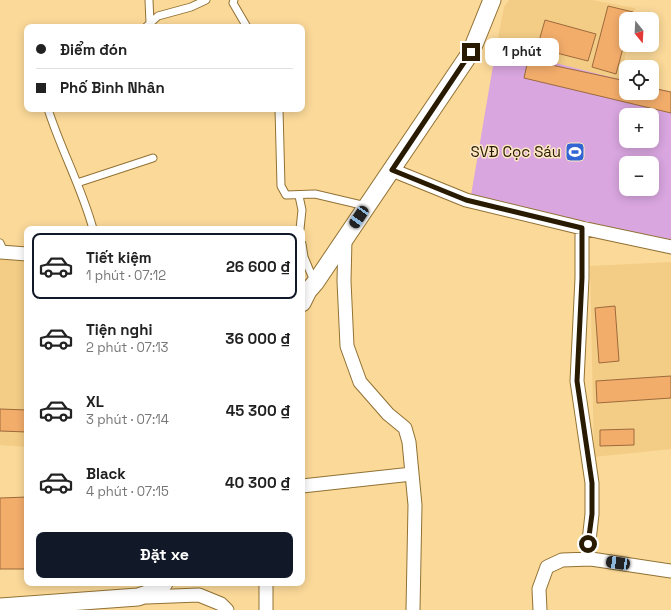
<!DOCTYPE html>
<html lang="vi">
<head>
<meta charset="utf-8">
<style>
  :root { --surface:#fff; --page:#f2f2f2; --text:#222; --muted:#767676; --line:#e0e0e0; --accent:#111827 }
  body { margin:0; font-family:"Space Grotesk",sans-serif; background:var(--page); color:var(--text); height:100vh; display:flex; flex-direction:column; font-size:15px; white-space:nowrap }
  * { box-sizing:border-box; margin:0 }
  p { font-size:13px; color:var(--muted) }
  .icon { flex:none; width:22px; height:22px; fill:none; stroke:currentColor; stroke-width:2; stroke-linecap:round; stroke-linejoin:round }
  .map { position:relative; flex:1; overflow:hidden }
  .side { position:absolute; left:24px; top:226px; width:281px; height:360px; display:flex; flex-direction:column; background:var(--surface); border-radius:8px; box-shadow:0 2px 10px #0003 }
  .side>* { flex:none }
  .guide { position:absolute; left:24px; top:24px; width:281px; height:88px; border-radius:8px; box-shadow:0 2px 10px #0003; display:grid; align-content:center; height:88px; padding:0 12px; background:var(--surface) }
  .needle { width:26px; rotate:162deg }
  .controls { position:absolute; left:619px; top:12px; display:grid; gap:8px }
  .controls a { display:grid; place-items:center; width:40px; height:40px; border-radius:8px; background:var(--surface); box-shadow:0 2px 10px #0003; font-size:20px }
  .end { position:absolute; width:18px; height:18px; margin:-9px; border:5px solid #281b02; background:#fff; box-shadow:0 0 0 2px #fff }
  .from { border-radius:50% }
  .bubble { position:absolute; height:28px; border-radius:8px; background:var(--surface); box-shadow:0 2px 10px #0003; font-size:13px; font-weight:800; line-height:28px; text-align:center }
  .car { position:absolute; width:12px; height:24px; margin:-12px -6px; border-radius:5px; box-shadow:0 0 3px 1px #0007; background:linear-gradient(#222 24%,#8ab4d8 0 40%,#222 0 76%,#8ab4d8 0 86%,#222 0) }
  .guide b { display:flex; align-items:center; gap:14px; height:38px; font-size:15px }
  .guide b+b { border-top:1px solid var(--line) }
  .guide i { width:10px; height:10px; background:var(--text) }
  ul { padding:7px 0 0; list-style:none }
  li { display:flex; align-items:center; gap:12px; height:66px; margin:0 8px 6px; padding:0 4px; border:2px solid transparent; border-radius:8px }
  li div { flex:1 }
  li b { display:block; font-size:15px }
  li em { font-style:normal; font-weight:800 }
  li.current { border-color:var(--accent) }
  li>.icon { width:36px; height:36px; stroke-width:1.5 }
  .button { display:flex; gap:8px; margin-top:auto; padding:8px 12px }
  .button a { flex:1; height:46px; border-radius:8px; background:var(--accent); color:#fff; font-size:16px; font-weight:800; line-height:46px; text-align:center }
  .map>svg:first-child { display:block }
  .built { fill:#f3cd86 }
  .park { fill:#d9a6e0; fill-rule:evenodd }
  .building { fill:#f3ad6b; stroke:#9c6a3c }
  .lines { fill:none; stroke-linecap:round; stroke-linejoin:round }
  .service-casing { stroke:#917234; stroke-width:9 }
  .minor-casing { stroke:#917234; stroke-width:15 }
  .tertiary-casing { stroke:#917234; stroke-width:19 }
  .service { stroke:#fff; stroke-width:7 }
  .minor { stroke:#fff; stroke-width:13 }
  .tertiary { stroke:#fff; stroke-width:17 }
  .route { stroke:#281b02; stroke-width:5 }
  .labels { text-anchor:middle; stroke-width:3; stroke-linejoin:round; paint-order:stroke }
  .poi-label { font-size:15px; fill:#281b02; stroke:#fde8c3; text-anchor:end }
</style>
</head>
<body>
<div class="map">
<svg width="671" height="610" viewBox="0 0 671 610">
  <rect width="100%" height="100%" fill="#fbd999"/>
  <path class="built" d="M 509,0 L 592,0 L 635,8 L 632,19 L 626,19 L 626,45 L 627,45 L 621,80 L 496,48 L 504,7 Z
    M 0,252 L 27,254 L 27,447 L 0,445 Z
    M 671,262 L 671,449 L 594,457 L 590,266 Z"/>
  <path class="park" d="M 496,48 L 626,81 L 626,93 L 652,93 L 652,88 L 671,92 L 671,252 L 469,207 ZM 626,115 L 652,115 L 652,141 L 626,141 ZM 626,163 L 652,163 L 652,189 L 626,189 Z"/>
  <path class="building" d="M 608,6 L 633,12 L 631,19 L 626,19 L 626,37 L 616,74 L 592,67 Z
    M 545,20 L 596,34 L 588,61 L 537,48 Z
    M 528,60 L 626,81 L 626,93 L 652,93 L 652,88 L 671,92 L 671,113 L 524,78 Z
    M 615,306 L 619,361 L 599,363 L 595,308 Z
    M 671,376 L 671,398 L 597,403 L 596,381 Z
    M 0,409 L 27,410 L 27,432 L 0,431 Z
    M 634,429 L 634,445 L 600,446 L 600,430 Z
    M 27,497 L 27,569 L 0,569 L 0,498 Z"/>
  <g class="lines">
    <g class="service-casing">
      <path id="service" d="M 149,0 L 150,23
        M 234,0 L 233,3 L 247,27
        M 146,27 L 158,16 L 191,7 L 206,0
        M 48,109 C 61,150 82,188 93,229
        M 279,109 L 281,186 L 286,195 L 315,194 L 366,206
        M 77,183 L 153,158
        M 299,196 L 302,210 L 300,229
        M 0,243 L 4,252
        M 302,244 L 304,257 L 314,281"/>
    </g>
    <g class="minor-casing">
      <path id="minor" d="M 392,170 L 466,200 L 582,228 L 671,247
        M 582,228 L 582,278 L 577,381 L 592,483 L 592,514 L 587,559
        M 345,239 L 344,281 L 347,346 L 360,382 L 388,414 L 405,428 L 409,442 L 415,505 L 413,610
        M 0,252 L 27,254
        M 302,486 L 412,474
        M 266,583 L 266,610
        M 147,597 L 199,595 L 221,604 L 227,610
        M 540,610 L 539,589 L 547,567 L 562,560 L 591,559 L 671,571"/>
    </g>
    <g class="tertiary-casing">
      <path id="tertiary" d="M 302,303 L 308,291 L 315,283 L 471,52 L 492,0
        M 0,607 L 138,597 L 159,590 L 164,583"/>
    </g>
    <use href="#service" class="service"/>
    <use href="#minor" class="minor"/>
    <use href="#tertiary" class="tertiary"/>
  </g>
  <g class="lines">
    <path class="route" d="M 471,52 L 392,170 L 466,200 L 582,228 L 582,278 L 577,381 L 592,483 L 592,514 L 588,544"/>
  </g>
  <defs>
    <g id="stadium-square" transform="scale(1)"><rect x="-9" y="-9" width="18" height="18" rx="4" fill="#3065d3" stroke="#fde8c3"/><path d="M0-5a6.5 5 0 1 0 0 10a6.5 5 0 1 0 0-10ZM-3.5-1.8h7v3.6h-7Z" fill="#fff"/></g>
  </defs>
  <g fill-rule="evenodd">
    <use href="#stadium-square" x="575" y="152"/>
  </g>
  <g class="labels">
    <g class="poi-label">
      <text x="561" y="157">SVĐ Cọc Sáu</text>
    </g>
  </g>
</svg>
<div class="controls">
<a><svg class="needle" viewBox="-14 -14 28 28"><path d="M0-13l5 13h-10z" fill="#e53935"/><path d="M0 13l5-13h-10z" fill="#767676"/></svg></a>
<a><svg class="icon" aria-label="locate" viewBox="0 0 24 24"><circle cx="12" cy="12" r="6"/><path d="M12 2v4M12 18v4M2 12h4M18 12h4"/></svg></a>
<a>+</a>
<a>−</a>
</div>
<i class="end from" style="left:588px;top:544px"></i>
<i class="end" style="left:471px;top:52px"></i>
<div class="bubble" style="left:485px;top:38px;width:74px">1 phút</div>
<i class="car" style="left:359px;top:217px;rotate:214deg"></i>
<i class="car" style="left:618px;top:563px;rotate:278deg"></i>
<div class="guide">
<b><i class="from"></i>Điểm đón</b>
<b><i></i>Phố Bình Nhân</b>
</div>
<section class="side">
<ul>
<li class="current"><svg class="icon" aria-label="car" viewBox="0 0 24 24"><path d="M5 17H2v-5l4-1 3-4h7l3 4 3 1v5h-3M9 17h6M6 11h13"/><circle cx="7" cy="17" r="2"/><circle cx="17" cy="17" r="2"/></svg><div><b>Tiết kiệm</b><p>1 phút · 07:12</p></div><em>26 600 ₫</em></li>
<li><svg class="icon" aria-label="car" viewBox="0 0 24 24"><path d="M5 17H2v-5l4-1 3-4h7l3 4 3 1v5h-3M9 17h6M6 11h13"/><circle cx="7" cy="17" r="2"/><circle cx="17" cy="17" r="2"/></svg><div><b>Tiện nghi</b><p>2 phút · 07:13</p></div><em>36 000 ₫</em></li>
<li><svg class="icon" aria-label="car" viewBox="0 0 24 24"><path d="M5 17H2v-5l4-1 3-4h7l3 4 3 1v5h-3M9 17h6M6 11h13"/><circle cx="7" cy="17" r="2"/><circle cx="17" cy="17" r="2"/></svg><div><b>XL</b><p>3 phút · 07:14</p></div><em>45 300 ₫</em></li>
<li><svg class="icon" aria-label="car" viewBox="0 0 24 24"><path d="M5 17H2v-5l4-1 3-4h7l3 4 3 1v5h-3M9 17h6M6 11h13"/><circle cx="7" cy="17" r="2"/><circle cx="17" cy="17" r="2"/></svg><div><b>Black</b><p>4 phút · 07:15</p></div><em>40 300 ₫</em></li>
</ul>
<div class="button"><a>Đặt xe</a></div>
</section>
</div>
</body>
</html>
